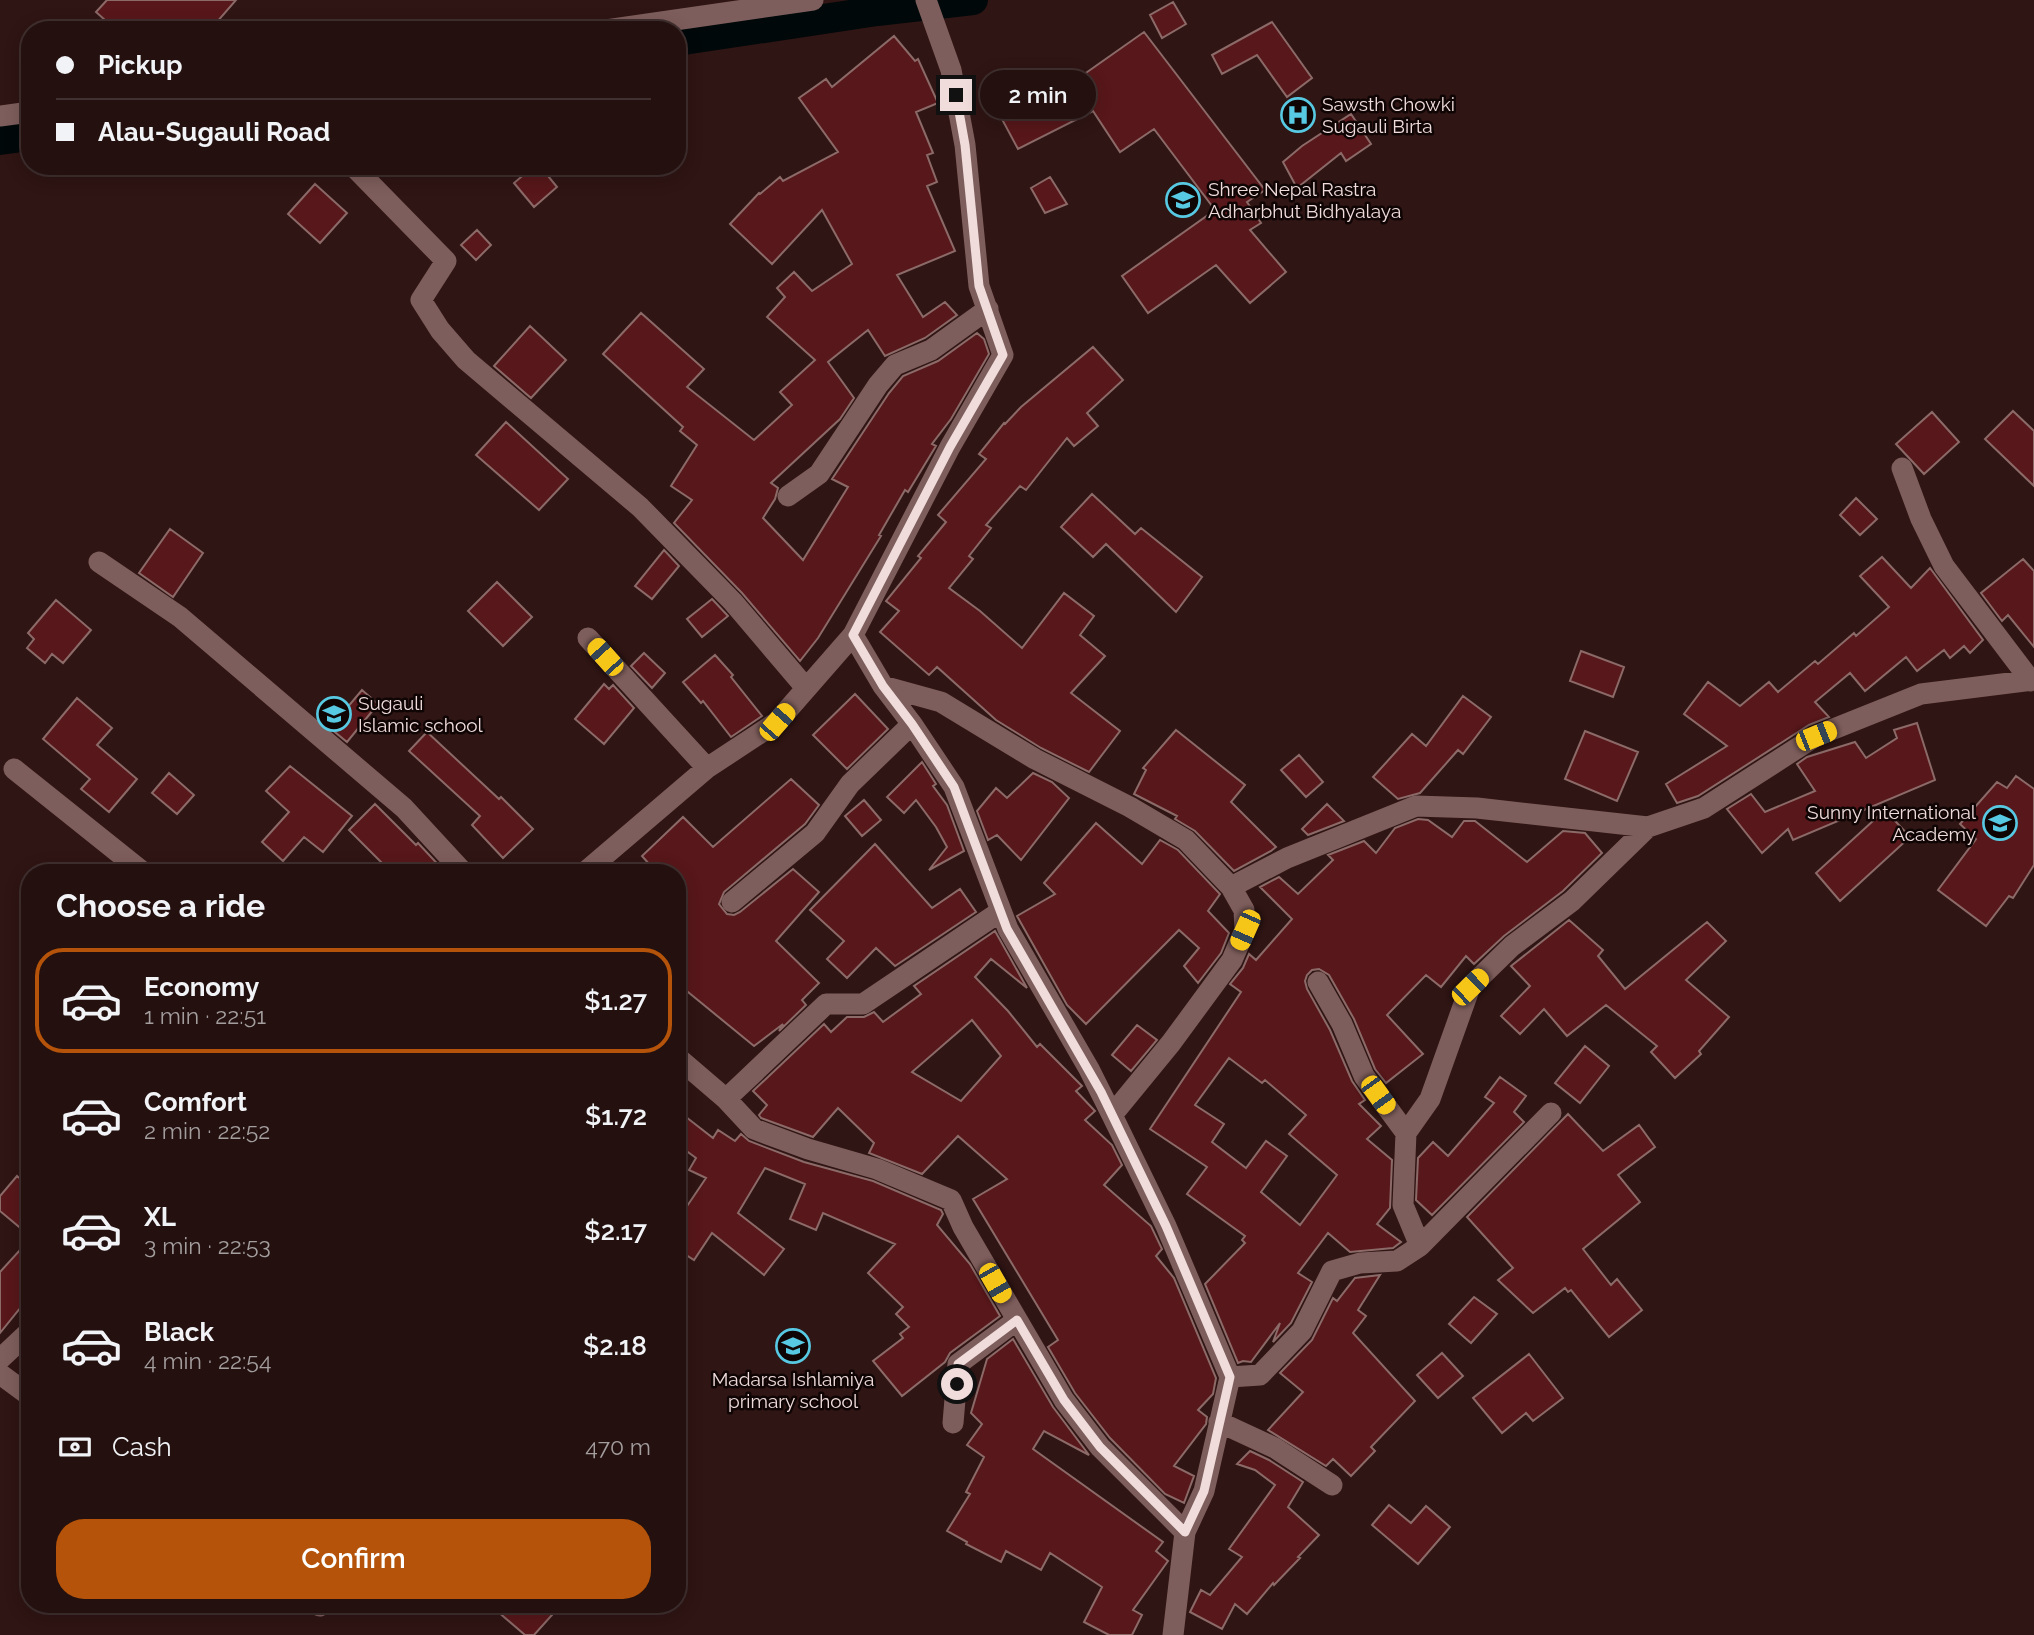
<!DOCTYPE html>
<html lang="en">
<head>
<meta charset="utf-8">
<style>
  :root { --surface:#23100f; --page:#2f1e1d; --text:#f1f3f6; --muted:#a39d9e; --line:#40302f; --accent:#b45309 }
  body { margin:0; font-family:Raleway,sans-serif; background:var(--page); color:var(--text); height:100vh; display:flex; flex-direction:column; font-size:26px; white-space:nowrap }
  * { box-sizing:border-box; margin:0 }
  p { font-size:23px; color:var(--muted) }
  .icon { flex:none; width:38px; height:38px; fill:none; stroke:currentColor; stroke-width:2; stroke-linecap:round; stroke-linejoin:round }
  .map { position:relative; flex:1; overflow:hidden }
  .drawer { position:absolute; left:21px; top:864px; width:665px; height:749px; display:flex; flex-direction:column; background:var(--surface); border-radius:28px; box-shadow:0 4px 18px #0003,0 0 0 2px var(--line) }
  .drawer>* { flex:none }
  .guide { position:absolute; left:21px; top:21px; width:665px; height:154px; border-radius:28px; box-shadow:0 4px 18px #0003,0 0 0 2px var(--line); display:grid; align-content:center; height:154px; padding:0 35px; background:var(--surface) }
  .end { position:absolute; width:32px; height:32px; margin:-16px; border:9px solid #efdcdb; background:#111; box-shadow:0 0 0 4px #111 }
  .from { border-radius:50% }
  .bubble { position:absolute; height:49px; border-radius:24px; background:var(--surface); box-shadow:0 4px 18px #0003,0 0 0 2px var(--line); font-size:23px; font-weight:600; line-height:49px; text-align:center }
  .car { position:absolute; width:21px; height:42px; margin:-21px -10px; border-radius:9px; box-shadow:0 0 5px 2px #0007; background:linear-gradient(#f5c518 24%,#345 0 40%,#f5c518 0 76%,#345 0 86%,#f5c518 0) }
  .guide b { display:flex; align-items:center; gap:24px; height:66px; font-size:26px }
  .guide b+b { border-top:2px solid var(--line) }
  .guide i { width:18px; height:18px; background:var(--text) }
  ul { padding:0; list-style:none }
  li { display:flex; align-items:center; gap:21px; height:105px; margin:0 14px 10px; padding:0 21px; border:4px solid transparent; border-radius:28px }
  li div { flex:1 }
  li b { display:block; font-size:26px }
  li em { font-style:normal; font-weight:600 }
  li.current { border-color:var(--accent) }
  li>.icon { width:63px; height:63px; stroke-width:1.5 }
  h2 { padding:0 35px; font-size:32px; line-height:84px }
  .pay { display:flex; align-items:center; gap:18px; height:77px; padding:0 35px; font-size:26px }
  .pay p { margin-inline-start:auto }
  .cta { display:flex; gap:14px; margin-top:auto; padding:14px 35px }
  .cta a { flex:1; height:80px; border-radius:28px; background:var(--accent); color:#fff; font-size:28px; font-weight:600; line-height:80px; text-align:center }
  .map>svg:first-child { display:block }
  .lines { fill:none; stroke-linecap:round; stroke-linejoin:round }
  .canal { stroke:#01080a; stroke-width:30 }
  .building { fill:#58171a; stroke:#8b6a68; stroke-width:2; fill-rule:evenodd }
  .minor { stroke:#7e5e5c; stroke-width:21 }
  .route { stroke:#efdcdb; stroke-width:9 }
  .labels { text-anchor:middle; stroke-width:5; stroke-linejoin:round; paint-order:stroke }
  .poi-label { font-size:19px; fill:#efdcdb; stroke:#100505; text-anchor:start }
</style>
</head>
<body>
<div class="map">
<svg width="2034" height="1635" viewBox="0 0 2034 1635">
  <rect width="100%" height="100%" fill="#2f1514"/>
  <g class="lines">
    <path class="canal" d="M 677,41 L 877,11 L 973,0
      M 0,140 L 30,136"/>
  </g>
  <path class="building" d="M 107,0 L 236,0 L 210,30 L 116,30 L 96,12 Z
    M 1173,2 L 1186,24 L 1162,38 L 1150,15 Z
    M 1272,22 L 1312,78 L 1287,97 L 1257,55 L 1222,74 L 1212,55 Z
    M 1144,32 L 1265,190 L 1247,202 L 1261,223 L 1250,230 L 1286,272 L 1250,303 L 1216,265 L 1148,313 L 1122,276 L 1215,210 L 1154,129 L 1120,152 L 1093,111 L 1018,149 L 996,108 L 1068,71 L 1073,82 Z
    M 894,36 L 915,61 L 918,59 L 938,103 L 916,112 L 933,153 L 927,155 L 937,182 L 927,186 L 955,251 L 897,275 L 923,317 L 945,302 L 957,315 L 925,338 L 885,356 L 868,330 L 828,362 L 854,398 L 840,419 L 771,483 L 778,488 L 775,499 L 763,518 L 803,560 L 848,487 L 832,479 L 889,393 L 903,376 L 938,361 L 977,333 L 984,339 L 989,354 L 951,419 L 932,444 L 936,446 L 908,492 L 905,490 L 879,535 L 881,536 L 818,638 L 800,661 L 742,593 L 674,523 L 692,500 L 671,486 L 697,445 L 680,431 L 683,427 L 603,354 L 641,313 L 704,369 L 687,387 L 754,440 L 792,405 L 780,392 L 815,360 L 767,317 L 785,297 L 777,288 L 794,272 L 812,291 L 852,264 L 822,210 L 772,264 L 730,224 L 759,193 L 760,194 L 780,177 L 783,181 L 838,152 L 799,98 L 826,79 L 832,87 Z
    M 1351,114 L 1371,144 L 1346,161 L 1341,153 L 1297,188 L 1283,162 L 1302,146 Z
    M 534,166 L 540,166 L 557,187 L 534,207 L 514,183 Z
    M 1050,177 L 1067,204 L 1045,213 L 1031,188 Z
    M 315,184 L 347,213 L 320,243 L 288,214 Z
    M 477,230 L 491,245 L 476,260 L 461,245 Z
    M 530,326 L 566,360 L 531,398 L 494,366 Z
    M 1093,347 L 1123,380 L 1087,413 L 1098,426 L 1074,446 L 1067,438 L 1026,490 L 1020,486 L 986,525 L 991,528 L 969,556 L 973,559 L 949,588 L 980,611 L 1022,648 L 1064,593 L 1094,616 L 1080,635 L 1105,656 L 1071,693 L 1120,731 L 1089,772 L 1041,748 L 996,720 L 937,667 L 929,675 L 880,632 L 899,611 L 886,601 L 921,558 L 918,556 L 946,522 L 938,515 L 986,459 L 979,454 L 1004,423 L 1005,424 L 1021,407 Z
    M 2013,411 L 2034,431 L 2034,486 L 1985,439 Z
    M 1932,412 L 1959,442 L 1924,474 L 1896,444 Z
    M 506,422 L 568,479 L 539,510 L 476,455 Z
    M 1092,494 L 1135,534 L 1141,528 L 1202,577 L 1176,612 L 1106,544 L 1093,557 L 1061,527 Z
    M 1856,498 L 1877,519 L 1860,535 L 1840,515 Z
    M 170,529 L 203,553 L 173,597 L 139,573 Z
    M 664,550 L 679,566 L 652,599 L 635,586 Z
    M 1882,557 L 1911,588 L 1930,568 L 1983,640 L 1970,653 L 1964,646 L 1950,658 L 1944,650 L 1917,671 L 1906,657 L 1865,691 L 1850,673 L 1815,702 L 1829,717 L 1809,725 L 1698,796 L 1677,803 L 1666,784 L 1727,746 L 1684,714 L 1708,682 L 1740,706 L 1769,682 L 1778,692 L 1815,661 L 1818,664 L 1854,633 L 1856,636 L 1889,607 L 1860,576 Z
    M 2023,559 L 2034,571 L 2034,647 L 2008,615 L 2002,621 L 1981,593 Z
    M 497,582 L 532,617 L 503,646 L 468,611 Z
    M 712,599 L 728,616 L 702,637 L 687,619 Z
    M 56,600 L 91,630 L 63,663 L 52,654 L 45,663 L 27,648 L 34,639 L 28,633 Z
    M 1581,651 L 1624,667 L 1613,697 L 1570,681 Z
    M 644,653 L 665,673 L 652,688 L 631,666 Z
    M 715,655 L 733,675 L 731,677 L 762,716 L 731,737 L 703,701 L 701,703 L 683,682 Z
    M 604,684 L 609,689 L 613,685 L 634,708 L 604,744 L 575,719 Z
    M 362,690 L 378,704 L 347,742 L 330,728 Z
    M 855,694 L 888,729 L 847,769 L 813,735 Z
    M 1463,696 L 1491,717 L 1463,754 L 1458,750 L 1420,793 L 1398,799 L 1373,777 L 1412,734 L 1426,746 Z
    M 77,698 L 112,728 L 97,745 L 137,779 L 109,812 L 81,789 L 90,779 L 43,739 Z
    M 1917,723 L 1935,780 L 1793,840 L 1788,829 L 1762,853 L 1727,809 L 1751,794 L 1765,812 L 1815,791 L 1797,764 L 1807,757 L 1855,742 L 1866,758 L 1897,738 L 1894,730 Z
    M 1176,730 L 1245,785 L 1231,802 L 1276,847 L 1271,851 L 1234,871 L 1195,831 L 1175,819 L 1177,816 L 1134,794 L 1146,770 L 1143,768 Z
    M 1585,731 L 1638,752 L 1617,801 L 1565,779 Z
    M 427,732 L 499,799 L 501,797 L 533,829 L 503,858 L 472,825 L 480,816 L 409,751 Z
    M 1299,755 L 1323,782 L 1306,797 L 1281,770 Z
    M 922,762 L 936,784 L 933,786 L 947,805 L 964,851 L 929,870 L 947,847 L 936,827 L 916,800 L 904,813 L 887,797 Z
    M 290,766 L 352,816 L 323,852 L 304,837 L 283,861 L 262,842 L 289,812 L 266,791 Z
    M 169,773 L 194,795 L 177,814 L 152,793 Z
    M 1033,773 L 1052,782 L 1069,798 L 1021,860 L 997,835 L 988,840 L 977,811 L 996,788 L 1007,798 Z
    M 2016,776 L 2034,789 L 2034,865 L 2013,898 L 2009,896 L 1986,926 L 1938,890 L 1976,839 L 1960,824 L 1997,782 L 2007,788 Z
    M 791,779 L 819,805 L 805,824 L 724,892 L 719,904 L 727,914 L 734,915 L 740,912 L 793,869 L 819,892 L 776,941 L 819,983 L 802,1000 L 806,1005 L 779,1031 L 783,1024 L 754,1046 L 677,983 L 677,873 L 657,873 L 642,856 L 683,817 L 713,847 Z
    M 864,800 L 881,820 L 862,836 L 845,816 Z
    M 375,804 L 416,845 L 418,843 L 446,873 L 393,873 L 382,863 L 349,830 Z
    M 1327,804 L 1344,821 L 1308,835 L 1302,829 Z
    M 1885,810 L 1910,837 L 1840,901 L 1816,873 Z
    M 1418,819 L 1428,820 L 1452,837 L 1464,821 L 1475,821 L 1527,862 L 1563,831 L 1585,833 L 1602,853 L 1563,891 L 1504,936 L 1474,964 L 1466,956 L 1441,987 L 1426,975 L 1387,1015 L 1423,1054 L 1386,1083 L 1375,1069 L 1354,1019 L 1329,975 L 1319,969 L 1312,970 L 1307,975 L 1305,981 L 1307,989 L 1330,1030 L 1352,1081 L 1365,1100 L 1359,1104 L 1381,1126 L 1367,1139 L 1392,1160 L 1390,1208 L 1377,1224 L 1401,1242 L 1393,1248 L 1350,1252 L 1328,1233 L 1298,1273 L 1312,1282 L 1291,1323 L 1273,1342 L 1280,1323 L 1251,1362 L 1243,1361 L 1238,1363 L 1205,1284 L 1245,1243 L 1242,1240 L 1245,1236 L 1187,1194 L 1207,1167 L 1150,1129 L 1241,992 L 1230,984 L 1243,968 L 1249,954 L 1256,960 L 1292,919 L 1260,887 L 1279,877 L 1298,894 L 1333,860 L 1328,855 L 1364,841 L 1376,853 L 1395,828 ZM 1229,1058 L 1262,1083 L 1265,1080 L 1306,1115 L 1289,1134 L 1337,1175 L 1300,1225 L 1261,1192 L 1287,1156 L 1266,1141 L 1246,1168 L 1212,1142 L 1224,1124 L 1195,1105 Z
    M 1096,823 L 1142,864 L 1160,840 L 1178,850 L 1220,894 L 1208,911 L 1229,933 L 1221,953 L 1198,983 L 1184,966 L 1199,948 L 1179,930 L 1086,1024 L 1067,1005 L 1017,916 L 1055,894 L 1044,883 Z
    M 875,844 L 932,908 L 960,889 L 976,912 L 895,966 L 876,948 L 847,978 L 827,959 L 844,941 L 810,910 Z
    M 1569,920 L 1603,950 L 1598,956 L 1625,989 L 1707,922 L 1726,941 L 1686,980 L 1729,1017 L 1699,1051 L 1701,1054 L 1675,1078 L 1651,1052 L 1657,1046 L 1606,1005 L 1567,1036 L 1544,1009 L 1520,1034 L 1501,1016 L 1530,986 L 1511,966 Z
    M 995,931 L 1027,988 L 991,959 L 975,977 L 1008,1011 L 1037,1047 L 1040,1044 L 1082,1086 L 1076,1091 L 1095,1111 L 1085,1120 L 1112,1145 L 1122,1165 L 1104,1185 L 1151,1226 L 1162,1249 L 1156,1256 L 1174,1278 L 1216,1378 L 1213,1394 L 1198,1410 L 1207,1417 L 1206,1424 L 1174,1466 L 1194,1476 L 1184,1503 L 1165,1494 L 1110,1438 L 1075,1393 L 1048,1347 L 1058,1340 L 973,1199 L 1007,1179 L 958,1136 L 922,1174 L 869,1153 L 874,1143 L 838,1108 L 813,1137 L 761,1118 L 759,1115 L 767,1105 L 753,1091 L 824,1024 L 831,1032 L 847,1017 L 864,1017 L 874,1012 L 883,1022 L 921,994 L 914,986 ZM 972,1020 L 1001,1056 L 961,1101 L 912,1072 Z
    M 1137,1025 L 1157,1040 L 1131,1071 L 1112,1055 Z
    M 1585,1046 L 1609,1066 L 1580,1103 L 1555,1083 Z
    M 1500,1077 L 1526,1096 L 1514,1112 L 1524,1122 L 1432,1215 L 1416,1200 L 1418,1158 L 1433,1142 L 1448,1156 L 1494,1103 L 1485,1097 Z
    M 677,1110 L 713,1138 L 718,1130 L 735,1141 L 741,1134 L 749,1141 L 804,1162 L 873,1181 L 941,1210 L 943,1214 L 937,1225 L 970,1264 L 1000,1316 L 950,1353 L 945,1362 L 902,1396 L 873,1361 L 903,1338 L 900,1334 L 909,1327 L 896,1314 L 903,1307 L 868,1273 L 895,1244 L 823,1213 L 816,1230 L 790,1219 L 805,1184 L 765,1168 L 738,1213 L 784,1249 L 764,1275 L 712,1233 L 694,1260 L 677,1249 L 677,1221 L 706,1178 L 689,1170 L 696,1158 L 677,1144 Z
    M 1568,1114 L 1603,1151 L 1639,1125 L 1655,1147 L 1618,1175 L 1640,1202 L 1583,1249 L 1611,1285 L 1617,1279 L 1642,1310 L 1609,1337 L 1571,1290 L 1568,1292 L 1565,1288 L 1533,1313 L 1498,1280 L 1513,1268 L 1467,1217 Z
    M 17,1176 L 30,1187 L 30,1236 L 0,1211 L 0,1196 Z
    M 30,1239 L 30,1296 L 0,1333 L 0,1272 Z
    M 1380,1275 L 1358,1310 L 1366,1316 L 1353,1333 L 1415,1401 L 1371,1447 L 1375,1451 L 1351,1476 L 1333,1459 L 1326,1466 L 1268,1430 L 1303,1392 L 1280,1373 L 1312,1340 L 1333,1298 L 1337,1301 L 1355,1278 Z
    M 1474,1297 L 1497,1314 L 1471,1343 L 1449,1324 Z
    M 1013,1339 L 1053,1407 L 1089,1455 L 1044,1431 L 1033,1449 L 1163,1542 L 1156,1551 L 1168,1561 L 1133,1610 L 1142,1615 L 1132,1635 L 1109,1635 L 1084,1622 L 1102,1587 L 1050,1553 L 1041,1570 L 1006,1551 L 1001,1562 L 966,1544 L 967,1542 L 947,1531 L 970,1494 L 966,1492 L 984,1457 L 967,1445 L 982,1424 L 971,1413 L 987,1359 Z
    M 1442,1353 L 1463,1376 L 1438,1398 L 1417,1375 Z
    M 1529,1354 L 1563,1398 L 1533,1421 L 1526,1413 L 1502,1433 L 1473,1398 Z
    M 1250,1451 L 1269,1460 L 1303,1482 L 1288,1507 L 1319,1535 L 1298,1557 L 1300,1558 L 1274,1585 L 1273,1583 L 1247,1614 L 1235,1604 L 1222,1629 L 1190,1612 L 1201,1590 L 1210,1595 L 1242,1557 L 1229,1549 L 1275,1485 L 1255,1470 L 1237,1464 Z
    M 1389,1505 L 1411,1523 L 1426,1506 L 1450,1527 L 1418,1564 L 1372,1525 Z
    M 490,1605 L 561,1605 L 534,1635 L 525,1635 Z"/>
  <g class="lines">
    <path class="minor" d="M 606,30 L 813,0
      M 0,116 L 30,112
      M 353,166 L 446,261 L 421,300 L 440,330 L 466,360 L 640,507 L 733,602 L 806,688
      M 1902,468 L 1921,519 L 1944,566 L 2031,681
      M 788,496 L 819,474 L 878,385 L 895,365 L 931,350 L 988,309
      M 99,562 L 180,617 L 404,808 L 464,873
      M 853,635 L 883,686 L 912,724 L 954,787 L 1008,929 L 1089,1069 L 1112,1115 L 1166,1226 L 1230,1377 L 1204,1491 L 1185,1532 L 1173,1635
      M 588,638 L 707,768
      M 883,686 L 941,702 L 1035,759 L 1130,807 L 1186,840 L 1231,887 L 1244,910 L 1245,930 L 1232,960 L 1171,1043 L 1112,1115
      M 14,769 L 144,873
      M 584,873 L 707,768 L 777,722 L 853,635 L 950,447 L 1003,355 L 979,286 L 965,145 L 951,70 L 926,0
      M 1231,887 L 1287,858 L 1416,806 L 1477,808 L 1648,827 L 1704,808 L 1816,736 L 1921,694 L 2034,680
      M 732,902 L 815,833 L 850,784 L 912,724
      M 1318,982 L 1342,1024 L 1364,1076 L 1406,1133
      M 677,1057 L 726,1099 L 754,1129 L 808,1149 L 877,1169 L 951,1200 L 963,1227 L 1064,1400 L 1100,1447 L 1185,1532
      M 726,1099 L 826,1004 L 863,1004 L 1001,911
      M 1420,1246 L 1551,1113
      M 0,1359 L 30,1331
      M 0,1374 L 30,1396
      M 1230,1377 L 1260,1375 L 1302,1331 L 1332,1271 L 1360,1263 L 1397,1261 L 1420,1246 L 1403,1205 L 1406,1133 L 1430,1099 L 1470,987 L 1512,946 L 1572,901 L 1648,827
      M 1219,1422 L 1275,1448 L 1332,1485
      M 953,1423 L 958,1364 L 1017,1320
      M 318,1605 L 320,1606"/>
  </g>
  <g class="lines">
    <path class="route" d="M 956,95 L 965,145 L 979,286 L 1003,355 L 950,447 L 853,635 L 883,686 L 912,724 L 954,787 L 1007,929 L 1101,1092 L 1166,1226 L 1230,1377 L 1204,1491 L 1185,1532 L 1100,1447 L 1064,1400 L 1017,1320 L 958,1364 L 957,1384"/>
  </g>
  <defs>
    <g id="hospital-ring" transform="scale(1.75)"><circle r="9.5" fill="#100505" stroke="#57c9e2" stroke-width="1.5"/><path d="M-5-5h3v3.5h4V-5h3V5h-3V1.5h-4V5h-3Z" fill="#57c9e2"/></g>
    <g id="school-ring" transform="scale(1.75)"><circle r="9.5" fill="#100505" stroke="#57c9e2" stroke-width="1.5"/><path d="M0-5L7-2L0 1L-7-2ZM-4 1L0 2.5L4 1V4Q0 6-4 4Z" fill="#57c9e2"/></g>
  </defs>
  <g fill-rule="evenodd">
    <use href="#hospital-ring" x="1298" y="115"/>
    <use href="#school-ring" x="1183" y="200"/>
    <use href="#school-ring" x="334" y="714"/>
    <use href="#school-ring" x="2000" y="823"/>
    <use href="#school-ring" x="793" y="1346"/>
  </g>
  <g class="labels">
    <g class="poi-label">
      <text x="1322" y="111">Sawsth Chowki<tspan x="1322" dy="22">Sugauli Birta</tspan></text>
      <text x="1208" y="196">Shree Nepal Rastra<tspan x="1208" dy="22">Adharbhut Bidhyalaya</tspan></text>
      <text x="358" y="710">Sugauli<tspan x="358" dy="22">Islamic school</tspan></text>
      <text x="1976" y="819" text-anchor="end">Sunny International<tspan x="1976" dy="22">Academy</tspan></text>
      <text x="793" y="1386" text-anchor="middle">Madarsa Ishlamiya<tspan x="793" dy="22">primary school</tspan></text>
    </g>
  </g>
</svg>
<i class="end from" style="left:957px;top:1384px"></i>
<i class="end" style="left:956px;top:95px"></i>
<div class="bubble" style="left:980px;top:70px;width:116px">2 min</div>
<i class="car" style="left:605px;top:657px;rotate:318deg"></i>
<i class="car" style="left:777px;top:722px;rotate:41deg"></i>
<i class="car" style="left:1816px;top:736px;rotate:68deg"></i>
<i class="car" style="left:1245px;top:930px;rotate:204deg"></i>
<i class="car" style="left:1470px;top:987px;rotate:46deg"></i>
<i class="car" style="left:1378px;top:1095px;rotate:144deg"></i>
<i class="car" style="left:995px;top:1283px;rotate:150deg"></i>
<div class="guide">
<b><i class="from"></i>Pickup</b>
<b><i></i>Alau-Sugauli Road</b>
</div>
<section class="drawer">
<h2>Choose a ride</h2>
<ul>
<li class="current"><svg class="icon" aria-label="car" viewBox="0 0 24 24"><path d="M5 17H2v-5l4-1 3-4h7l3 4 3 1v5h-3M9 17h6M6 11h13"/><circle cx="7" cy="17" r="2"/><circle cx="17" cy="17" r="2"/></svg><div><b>Economy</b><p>1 min · 22:51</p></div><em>$1.27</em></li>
<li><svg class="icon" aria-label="car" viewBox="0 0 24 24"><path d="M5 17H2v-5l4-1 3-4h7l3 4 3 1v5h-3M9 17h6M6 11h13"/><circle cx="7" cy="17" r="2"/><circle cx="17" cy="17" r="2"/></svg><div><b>Comfort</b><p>2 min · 22:52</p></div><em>$1.72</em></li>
<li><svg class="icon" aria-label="car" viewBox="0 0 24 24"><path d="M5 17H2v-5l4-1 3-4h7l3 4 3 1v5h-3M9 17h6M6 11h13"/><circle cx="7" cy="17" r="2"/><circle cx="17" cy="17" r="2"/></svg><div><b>XL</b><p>3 min · 22:53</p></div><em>$2.17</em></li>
<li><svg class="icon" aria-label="car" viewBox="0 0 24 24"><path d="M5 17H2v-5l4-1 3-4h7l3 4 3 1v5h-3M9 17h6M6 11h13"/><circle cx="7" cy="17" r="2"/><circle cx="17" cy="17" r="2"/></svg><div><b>Black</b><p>4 min · 22:54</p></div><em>$2.18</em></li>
</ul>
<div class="pay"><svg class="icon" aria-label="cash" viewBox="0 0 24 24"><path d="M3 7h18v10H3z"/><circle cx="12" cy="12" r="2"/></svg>Cash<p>470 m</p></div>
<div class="cta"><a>Confirm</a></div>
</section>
</div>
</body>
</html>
